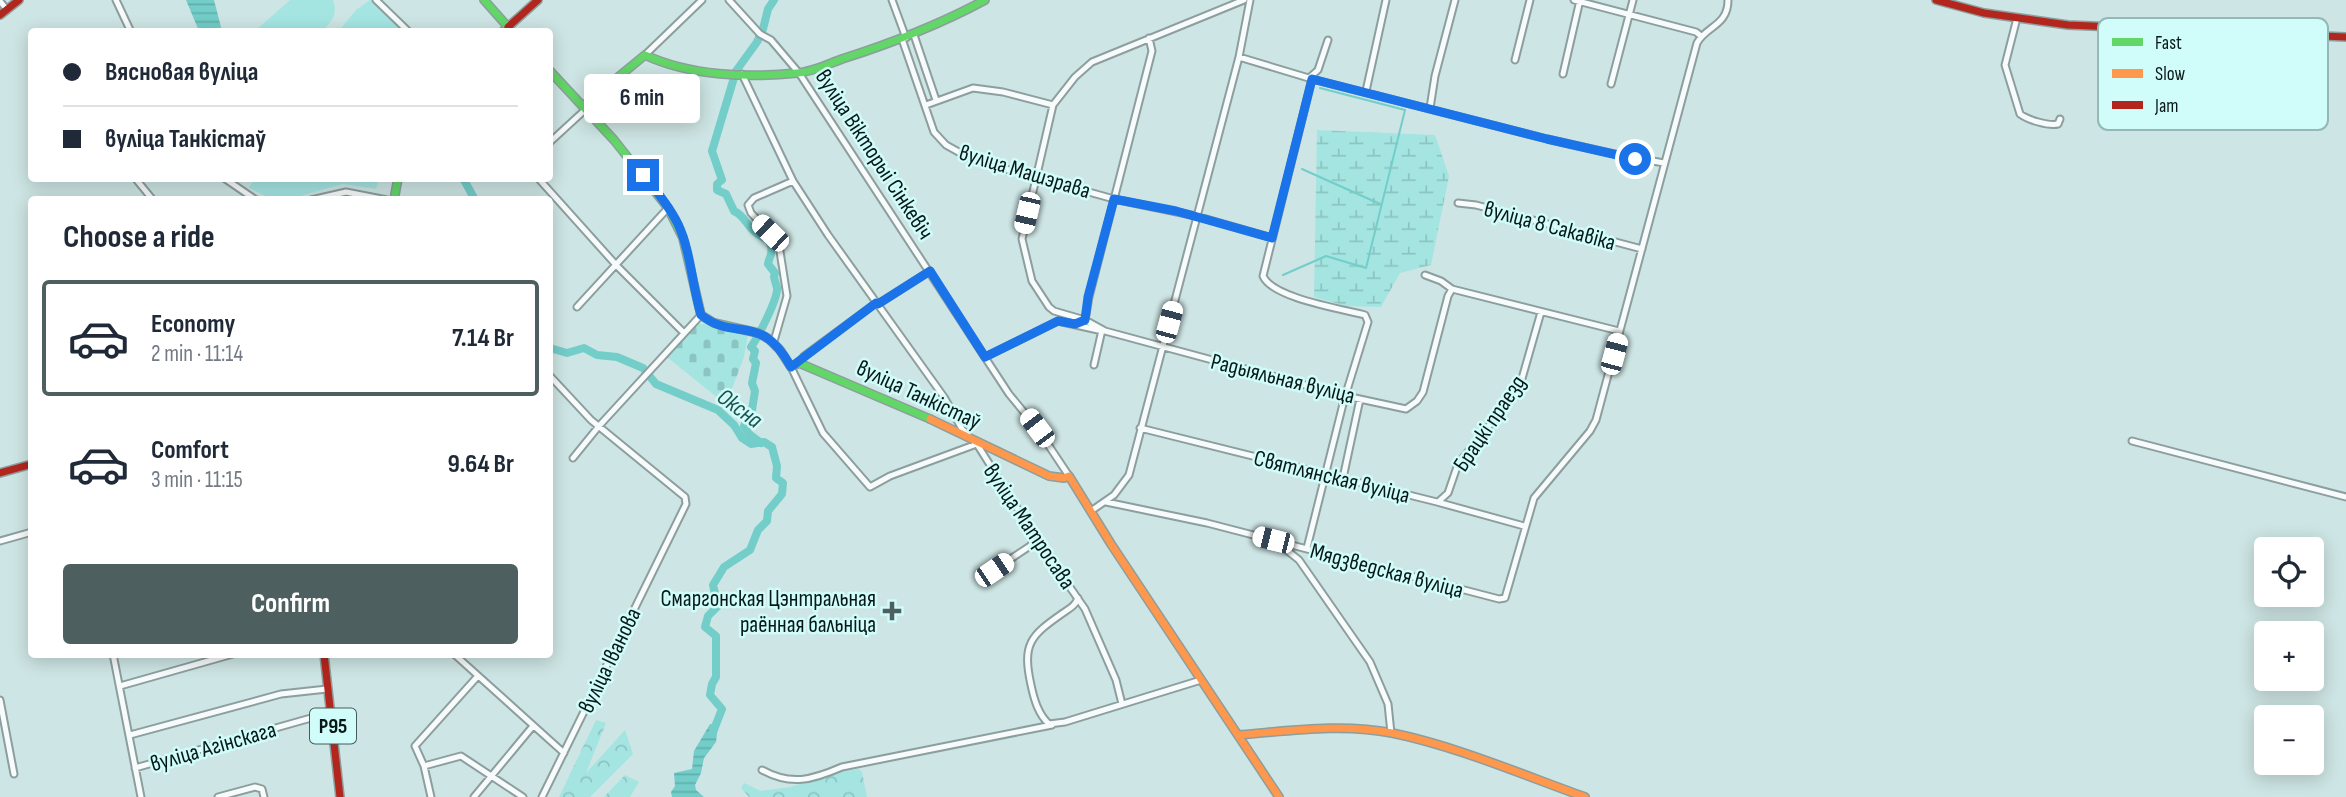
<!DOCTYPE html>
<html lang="en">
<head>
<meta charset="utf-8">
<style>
  :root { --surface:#fff; --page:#f2f2f3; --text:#1f2937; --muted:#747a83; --line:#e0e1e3; --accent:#4d605f }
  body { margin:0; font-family:"Sofia Sans Condensed",sans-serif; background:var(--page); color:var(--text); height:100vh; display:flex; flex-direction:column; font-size:26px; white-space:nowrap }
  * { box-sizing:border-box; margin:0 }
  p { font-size:23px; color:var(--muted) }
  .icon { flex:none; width:38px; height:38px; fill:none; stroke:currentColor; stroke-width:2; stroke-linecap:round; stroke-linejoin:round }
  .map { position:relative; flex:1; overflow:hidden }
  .side { position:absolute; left:28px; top:196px; width:525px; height:462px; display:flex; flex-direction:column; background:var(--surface); border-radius:7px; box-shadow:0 4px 18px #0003 }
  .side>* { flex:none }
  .top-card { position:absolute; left:28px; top:28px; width:525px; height:154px; border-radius:7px; box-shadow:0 4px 18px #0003; display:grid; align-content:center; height:154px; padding:0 35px; background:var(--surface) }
  .tools { position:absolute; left:2254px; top:537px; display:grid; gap:14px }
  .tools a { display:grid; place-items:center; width:70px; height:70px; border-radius:7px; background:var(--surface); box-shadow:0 4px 18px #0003; font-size:35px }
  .end { position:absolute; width:32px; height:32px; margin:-16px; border:9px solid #1a73e8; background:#fff; box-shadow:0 0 0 4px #fff }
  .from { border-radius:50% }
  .bubble { position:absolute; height:49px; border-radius:7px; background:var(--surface); box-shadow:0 4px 18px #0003; font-size:23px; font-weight:700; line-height:49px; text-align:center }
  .car { position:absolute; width:21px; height:42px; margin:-21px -10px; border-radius:9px; box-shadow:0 0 5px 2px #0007; background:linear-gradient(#fff 24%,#345 0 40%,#fff 0 76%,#345 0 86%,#fff 0) }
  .top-card b { display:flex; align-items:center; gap:24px; height:66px; font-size:26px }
  .top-card b+b { border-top:2px solid var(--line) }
  .top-card i { width:18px; height:18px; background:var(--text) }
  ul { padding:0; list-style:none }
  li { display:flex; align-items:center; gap:21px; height:116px; margin:0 14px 10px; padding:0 21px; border:4px solid transparent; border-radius:7px }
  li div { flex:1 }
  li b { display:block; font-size:26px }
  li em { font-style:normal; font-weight:700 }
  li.selected { border-color:var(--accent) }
  li>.icon { width:63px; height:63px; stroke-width:1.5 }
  h2 { padding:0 35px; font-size:32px; line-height:84px }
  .primary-button { display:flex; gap:14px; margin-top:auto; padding:14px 35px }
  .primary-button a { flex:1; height:80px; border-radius:7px; background:var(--accent); color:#fff; font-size:28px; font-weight:700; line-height:80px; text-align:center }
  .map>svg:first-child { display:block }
  .forest { fill:url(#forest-crowns) }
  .wetland { fill:url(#wetland-marsh) }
  .cemetery { fill:url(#cemetery-stones) }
  .park { fill:#a4e5e2 }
  .water { fill:url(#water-rules) }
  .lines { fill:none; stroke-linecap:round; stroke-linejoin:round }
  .stream { stroke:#73cdc9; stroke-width:2 }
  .river { stroke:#73cdc9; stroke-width:8 }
  .street-casing { stroke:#8c9e9d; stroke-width:9 }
  .fast-casing { stroke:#8c9e9d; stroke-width:10 }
  .slow-casing { stroke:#8c9e9d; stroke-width:10 }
  .jam-casing { stroke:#8c9e9d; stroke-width:10 }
  .street { stroke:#f8fbfb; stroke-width:5 }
  .fast { stroke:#63d668; stroke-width:7 }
  .slow { stroke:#ff974d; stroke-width:7 }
  .jam { stroke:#b3261e; stroke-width:7 }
  .route { stroke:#1a73e8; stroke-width:9 }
  .poi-dot { fill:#4d605f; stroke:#d0fcf9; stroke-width:2.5 }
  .labels { text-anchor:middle; stroke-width:5; stroke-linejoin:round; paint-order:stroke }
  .shield { fill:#d0fcf9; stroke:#445c5c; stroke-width:2 }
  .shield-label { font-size:21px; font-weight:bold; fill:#081818 }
  .street-label { font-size:23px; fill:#081818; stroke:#d0fcf9 }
  .poi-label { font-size:23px; fill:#081818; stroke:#d0fcf9; text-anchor:end }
  .water-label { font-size:24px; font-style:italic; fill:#1e514f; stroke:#d0fcf9 }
  .key { fill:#d0fcf9; stroke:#94b8b6; stroke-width:2 }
  .key-label { font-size:19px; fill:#081818 }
</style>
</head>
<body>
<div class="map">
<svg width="2346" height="797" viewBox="0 0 2346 797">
  <defs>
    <pattern id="forest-crowns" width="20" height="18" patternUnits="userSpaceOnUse" patternTransform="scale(1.75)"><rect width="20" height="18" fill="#a4e5e2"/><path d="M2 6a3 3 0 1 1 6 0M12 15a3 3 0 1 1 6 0" fill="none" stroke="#8cc4c1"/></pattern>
    <pattern id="wetland-marsh" width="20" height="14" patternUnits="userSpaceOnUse" patternTransform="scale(1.75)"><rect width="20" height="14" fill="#a4e5e2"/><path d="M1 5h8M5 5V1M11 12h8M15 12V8" fill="none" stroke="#8cc4c1"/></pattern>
    <pattern id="cemetery-stones" width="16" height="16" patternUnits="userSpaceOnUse" patternTransform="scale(1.75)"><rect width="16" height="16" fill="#a4e5e2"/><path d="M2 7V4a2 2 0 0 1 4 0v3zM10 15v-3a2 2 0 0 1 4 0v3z" fill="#8cc4c1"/></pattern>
    <pattern id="water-rules" width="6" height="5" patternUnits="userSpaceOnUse" patternTransform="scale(1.75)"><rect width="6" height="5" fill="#73cdc9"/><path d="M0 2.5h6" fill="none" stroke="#62afac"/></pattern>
  </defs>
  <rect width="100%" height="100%" fill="#cde5e4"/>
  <path class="forest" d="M 596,720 L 606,723 L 586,773 L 625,730 L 633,754 L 590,797 L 559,797 Z
    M 859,769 L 862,772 L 867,797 L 749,797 L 741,788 L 744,783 L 761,791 L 790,787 L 837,772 Z
    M 625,775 L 639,782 L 630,797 L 604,797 Z"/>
  <path class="wetland" d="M 1317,130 L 1435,135 L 1449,176 L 1431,265 L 1400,273 L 1381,307 L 1346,306 L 1314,297 Z"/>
  <path class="cemetery" d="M 696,324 L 706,324 L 748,334 L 744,357 L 730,394 L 719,399 L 667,357 Z"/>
  <path class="park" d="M 290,0 L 333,0 C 338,14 332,22 322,31 L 255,31 Z
    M 370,0 L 375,0 L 407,32 L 338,32 L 356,10 Z
    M 254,179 L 379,179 L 376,189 L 343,184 L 289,199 L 272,199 L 249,188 Z"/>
  <path class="water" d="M 186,0 L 214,0 L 222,31 L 199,31 Z
    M 710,724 L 718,725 L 716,742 L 704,758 L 701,773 L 695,785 L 696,790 L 704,797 L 672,797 L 671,792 L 675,786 L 674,773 L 692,769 L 694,751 Z"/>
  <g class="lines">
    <path class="stream" d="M 1302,169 L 1380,204
      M 1283,275 L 1326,256 L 1366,268 L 1405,110 L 1320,88"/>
    <path class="river" d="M 463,178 L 475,200
      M 550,348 L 567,353 L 584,348 L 597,355 L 617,357 L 643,368 L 656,384 L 718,410 L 734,425 L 742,438 L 751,444 L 764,442 L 772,447 L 777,466 L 776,478 L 783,483 L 782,494 L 768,511 L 767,521 L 758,530 L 750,550 L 724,567 L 713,585 L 718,606 L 708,616 L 705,627 L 716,636 L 716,677 L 712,684 L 710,695 L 722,709 L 713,732
      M 761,443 L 749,434 L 744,426 L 749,417 L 745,413 L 752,410 L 755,391 L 752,383 L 756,363 L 753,359 L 755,351 L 751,347 C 758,337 778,299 777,288 C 777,287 774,278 774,277 L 775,273 L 768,264 C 769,257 773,254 771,247 C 769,237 761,238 755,232 C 746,225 745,216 734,211 L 726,194 L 717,190 L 717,184 L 722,180 L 712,151 L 736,71 L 757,42 L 763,29 L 768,9 L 774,0"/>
    <g class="street-casing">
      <path id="street" d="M 116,0 L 131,32
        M 376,0 L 409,32
        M 729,0 L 760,34 L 771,40 L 799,73 L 1009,394 L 1037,428 L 1069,476
        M 892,0 L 906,38
        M 1244,0 L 1092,62 L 1075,77 L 1053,105 L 1022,239 L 1032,281 L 1049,307 L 1054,311 L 1085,320 L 1105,331 L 1346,396 L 1406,409 L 1417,401 L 1423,392 L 1448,296 L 1452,289
        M 1574,0 L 1696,32 L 1701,36
        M 0,1 L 7,10
        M 2017,18 L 2005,65 L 2020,114 C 2028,120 2048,126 2058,124 L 2060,119
        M 914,35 L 936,100
        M 902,39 L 934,132 L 946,145 L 973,160 L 1114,199 L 1196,216 L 1272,238
        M 645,55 L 702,0
        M 1239,57 L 1312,79 L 1547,139 L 1619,155 L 1664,163
        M 1515,60 L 1530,0
        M 742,74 L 793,181 L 828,235 L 944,397 L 962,429 L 968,435
        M 1563,74 L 1580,0
        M 1309,78 L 1318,70 L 1328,40
        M 1611,84 L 1633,0
        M 1366,91 L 1386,0
        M 926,105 L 973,88 L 1003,92 L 1053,105
        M 1430,108 L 1435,76 L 1455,0
        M 550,142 L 586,109
        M 135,178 L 153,200
        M 224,178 L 256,200
        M 538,178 L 617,266 L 683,332
        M 311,200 L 346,192 L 387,200
        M 1458,203 L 1476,205 L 1642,249
        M 1425,275 L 1441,281 L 1452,289 L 1619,331
        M 878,304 L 930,271
        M 577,307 L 668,208
        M 1085,320 L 1089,297 L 1152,51 L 1149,38
        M 774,341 L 787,296 L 779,245 L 775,238 L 751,213 L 748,205 L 754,198 L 793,181
        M 985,357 L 1058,321 L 1098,330
        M 799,363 L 804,356 L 876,303
        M 1094,365 L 1102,330
        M 791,367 L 823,433 L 870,487 L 890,476 L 974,445 L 975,441
        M 1140,428 L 1437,502 L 1524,526
        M 975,441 L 1036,538 L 1085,609 L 1116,680 L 1122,704
        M 2132,441 L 2346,497
        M 573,458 L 599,426 L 701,315
        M 1343,478 L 1360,399
        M 1106,502 L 1207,523 L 1499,599 L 1505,598 L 1534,498 L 1590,431 L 1596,420 L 1697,43 C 1706,26 1728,26 1728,0
        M 1438,502 L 1448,493 L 1458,464 L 1505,406 L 1521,382 L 1541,312
        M 1091,511 L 1114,495 L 1129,475 L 1239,57 L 1250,0
        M 1274,540 L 1299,560 L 1370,662 L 1388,704 L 1391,733
        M 0,541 L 32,532
        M 1307,548 L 1344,400 L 1368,322 L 1365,315 C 1342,309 1272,298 1263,276 L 1312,79
        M 994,570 L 1030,546 L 1036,538
        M 1078,598 C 1075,606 1070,608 1063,613 C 1030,636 1022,644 1031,685 C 1034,699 1038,714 1049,724 L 1065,722 L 1201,680
        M 113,654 L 141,797
        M 454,654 L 564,753
        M 120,686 L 233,654
        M 0,700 L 14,774
        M 130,735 L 281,694 L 327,689
        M 424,766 L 461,756 L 523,797
        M 135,768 L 311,718 L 331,714
        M 762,770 C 791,786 812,780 842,767 L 1052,725
        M 218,797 L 255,787 L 262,789 L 264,797
        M 431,797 L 424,766 L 415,746 L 477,677
        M 474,797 L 533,726
        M 542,797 L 686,504 L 685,497 L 591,420 L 550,376"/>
    </g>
    <g class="fast-casing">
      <path id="fast" d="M 484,0 L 508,27 L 502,32
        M 550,71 L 614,140 L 668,208 L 683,238 L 701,315 L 714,323 L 758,333 L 769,339 L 780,350 L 791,367 L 799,363 L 930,419
        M 583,106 L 645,55 C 690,76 748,78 797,73 C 812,72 828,64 842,59 C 892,43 939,25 985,0
        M 394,200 L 398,178"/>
    </g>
    <g class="slow-casing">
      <path id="slow" d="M 930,419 L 1049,476 L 1064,478 L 1069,476 L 1111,544 L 1279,797
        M 1238,735 C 1289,731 1342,723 1392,733 C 1456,746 1523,775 1585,797"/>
    </g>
    <g class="jam-casing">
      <path id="jam" d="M 1936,0 L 1984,13 L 2068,25 L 2346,37
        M 0,15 L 19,0
        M 512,32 L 508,27 L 538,0
        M 0,473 L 32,464
        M 324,654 L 340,797"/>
    </g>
    <use href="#street" class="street"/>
    <use href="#fast" class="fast"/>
    <use href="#slow" class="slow"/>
    <use href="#jam" class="jam"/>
  </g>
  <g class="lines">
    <path class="route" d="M 643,175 C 656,190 669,206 678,224 C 691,252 692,285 701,315 C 737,343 760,311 791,367 L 876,303 L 878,304 L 930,271 L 985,357 L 1058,321 L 1075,324 L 1085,320 L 1088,297 L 1114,199 L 1176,211 L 1272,238 L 1312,79 L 1547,139 L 1635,159"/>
  </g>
  <path class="poi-dot" d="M888.5 600.5h7v7h7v7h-7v7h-7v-7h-7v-7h7z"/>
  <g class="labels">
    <rect class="shield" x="310" y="708.5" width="46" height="35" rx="5"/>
    <g class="shield-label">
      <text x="333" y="733">Р95</text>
    </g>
    <g class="street-label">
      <text transform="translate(875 154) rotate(57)" y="8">вуліца Вікторыі Сінкевіч</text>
      <text transform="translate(1025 171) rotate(17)" y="8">вуліца Машэрава</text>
      <text transform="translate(1550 225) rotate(15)" y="8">вуліца 8 Сакавіка</text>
      <text transform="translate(1283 378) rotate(14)" y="8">Радыяльная вуліца</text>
      <text transform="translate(919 394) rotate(25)" y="8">вуліца Танкістаў</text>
      <text transform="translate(1489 423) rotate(-56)" y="8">Брацкі праезд</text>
      <text transform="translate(1332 476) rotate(14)" y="8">Святлянская вуліца</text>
      <text transform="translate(1030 526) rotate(56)" y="8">вуліца Матросава</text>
      <text transform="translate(1387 570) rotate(15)" y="8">Мядзведская вуліца</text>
      <text transform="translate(609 660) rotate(-64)" y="8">вуліца Іванова</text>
      <text transform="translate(213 746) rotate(-16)" y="8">вуліца Агінскага</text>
    </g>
    <g class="poi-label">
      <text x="876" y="606">Смаргонская Цэнтральная<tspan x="876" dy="26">раённая бальніца</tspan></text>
    </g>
    <g class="water-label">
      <text transform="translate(740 408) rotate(36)" y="8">Оксна</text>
    </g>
  </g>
  <rect x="2098" y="18" width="230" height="112" rx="10" class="key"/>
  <rect x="2112" y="38" width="31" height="8" fill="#63d668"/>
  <rect x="2112" y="69" width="31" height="9" fill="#ff974d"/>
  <rect x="2112" y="101" width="31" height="8" fill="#b3261e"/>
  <g class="key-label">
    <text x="2155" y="49">Fast</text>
    <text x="2155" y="80">Slow</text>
    <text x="2155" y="112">Jam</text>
  </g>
</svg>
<div class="tools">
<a><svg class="icon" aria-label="locate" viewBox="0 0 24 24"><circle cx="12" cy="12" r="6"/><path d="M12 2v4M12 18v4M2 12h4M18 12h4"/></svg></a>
<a>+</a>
<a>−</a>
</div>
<i class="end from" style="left:1635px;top:159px"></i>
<i class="end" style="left:643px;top:175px"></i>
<div class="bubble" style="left:584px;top:74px;width:116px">6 min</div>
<i class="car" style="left:1027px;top:213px;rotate:193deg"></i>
<i class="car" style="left:770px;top:233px;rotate:314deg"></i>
<i class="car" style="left:1169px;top:322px;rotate:15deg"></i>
<i class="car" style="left:1614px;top:354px;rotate:15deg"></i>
<i class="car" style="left:1037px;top:428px;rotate:323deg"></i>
<i class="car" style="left:1273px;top:540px;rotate:284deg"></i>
<i class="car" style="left:994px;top:570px;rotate:56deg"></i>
<div class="top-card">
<b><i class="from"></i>Вясновая вуліца</b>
<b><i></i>вуліца Танкістаў</b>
</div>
<section class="side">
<h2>Choose a ride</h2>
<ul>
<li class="selected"><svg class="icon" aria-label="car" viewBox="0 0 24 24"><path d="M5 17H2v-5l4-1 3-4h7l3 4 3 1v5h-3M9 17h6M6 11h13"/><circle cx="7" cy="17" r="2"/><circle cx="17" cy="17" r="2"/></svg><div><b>Economy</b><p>2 min · 11:14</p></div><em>7.14 Br</em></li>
<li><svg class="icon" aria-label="car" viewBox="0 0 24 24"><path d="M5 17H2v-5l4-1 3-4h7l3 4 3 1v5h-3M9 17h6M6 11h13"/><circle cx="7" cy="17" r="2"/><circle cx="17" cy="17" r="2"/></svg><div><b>Comfort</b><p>3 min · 11:15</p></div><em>9.64 Br</em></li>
</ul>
<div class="primary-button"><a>Confirm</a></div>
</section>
</div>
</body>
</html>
